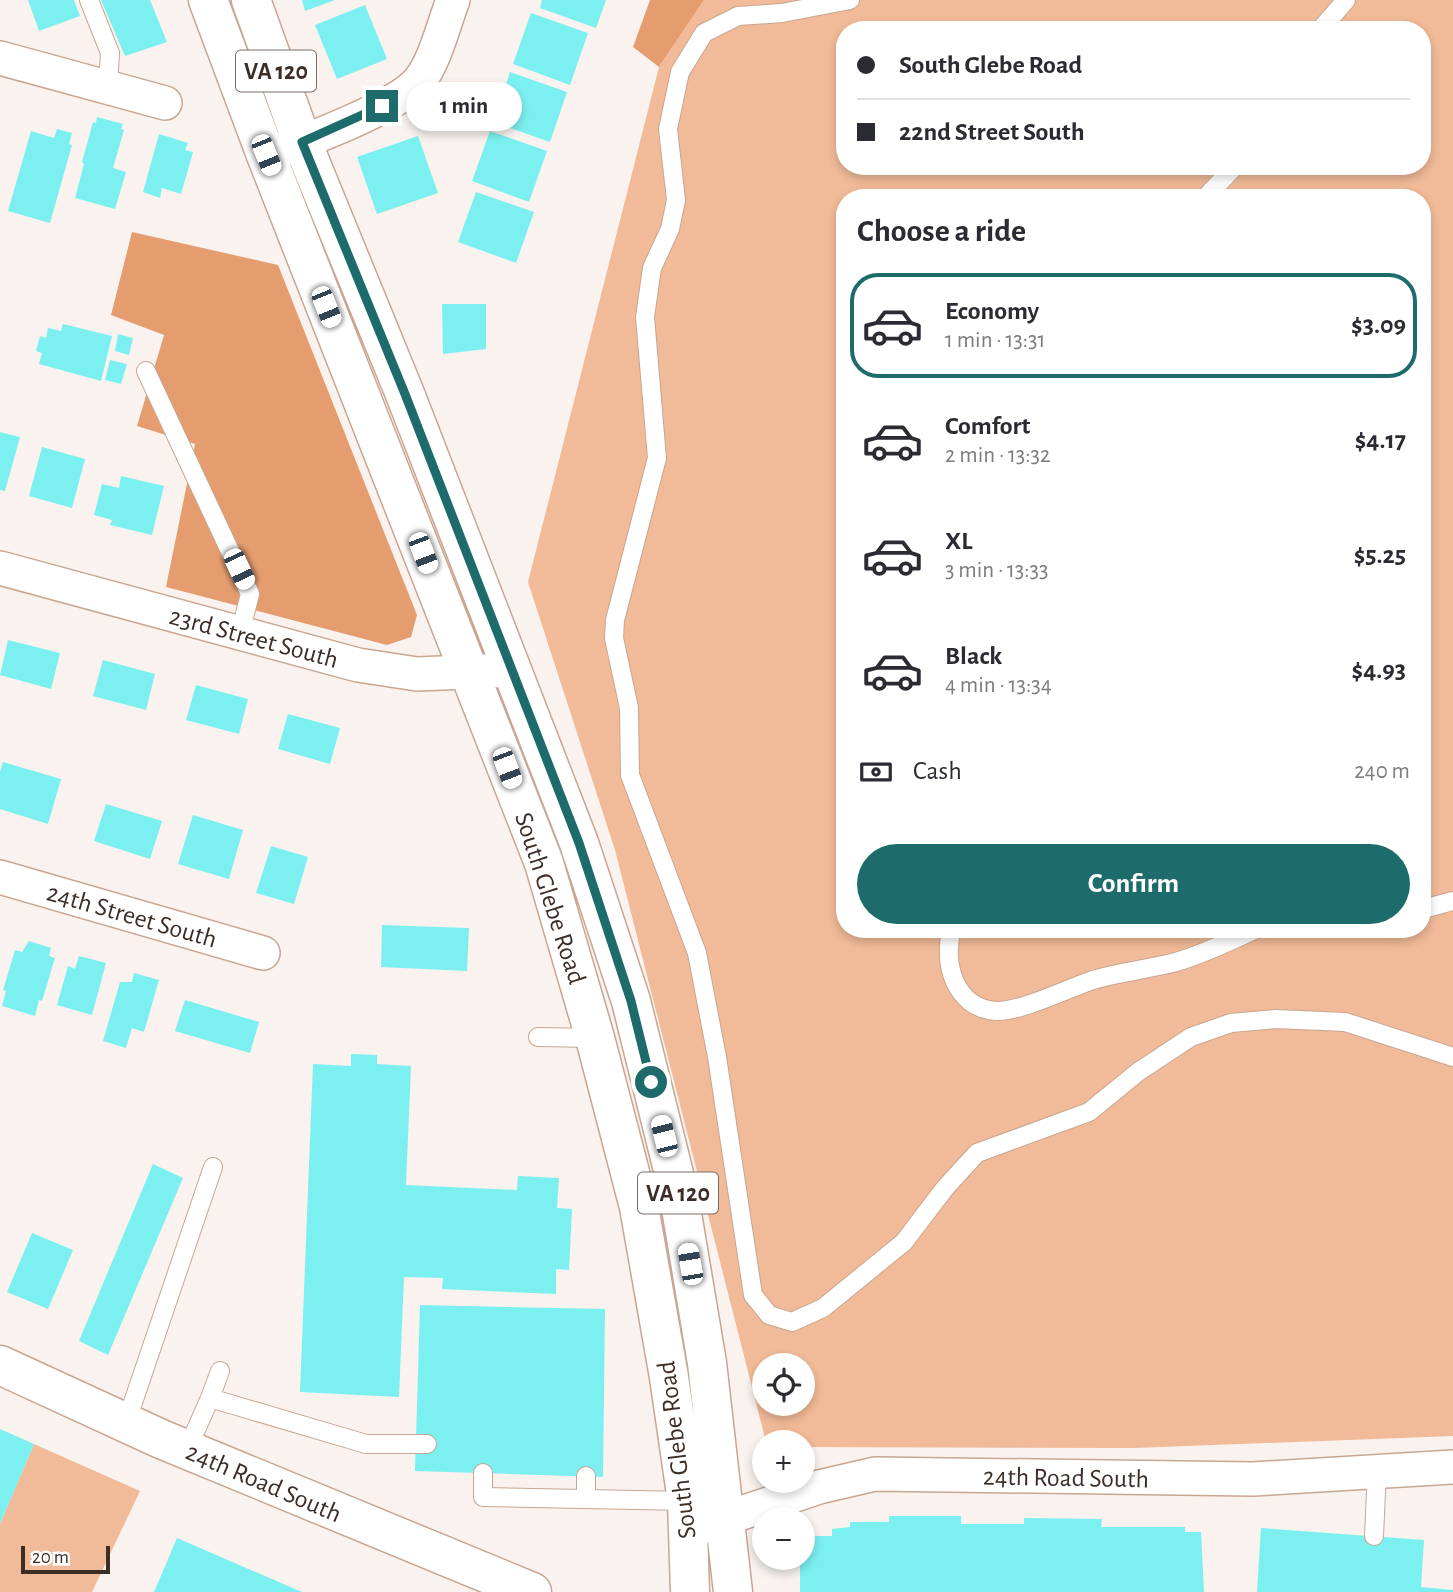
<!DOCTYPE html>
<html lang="en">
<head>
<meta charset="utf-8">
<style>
  :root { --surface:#fff; --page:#f7f7f7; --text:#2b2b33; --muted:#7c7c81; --line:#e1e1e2; --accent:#1e6b6c }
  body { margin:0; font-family:"Alegreya Sans",sans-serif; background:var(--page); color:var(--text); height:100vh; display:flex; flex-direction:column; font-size:26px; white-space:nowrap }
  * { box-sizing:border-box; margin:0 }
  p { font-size:23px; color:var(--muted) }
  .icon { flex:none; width:38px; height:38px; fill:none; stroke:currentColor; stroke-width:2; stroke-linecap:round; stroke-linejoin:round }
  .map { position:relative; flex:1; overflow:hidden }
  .sheet { position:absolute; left:836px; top:189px; width:595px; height:749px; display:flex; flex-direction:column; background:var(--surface); border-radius:28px; box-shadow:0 4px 10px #0003 }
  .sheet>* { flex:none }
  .hud { position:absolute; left:836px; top:21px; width:595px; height:154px; border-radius:28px; box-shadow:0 4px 10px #0003; display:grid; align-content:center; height:154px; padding:0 21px; background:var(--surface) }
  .controls { position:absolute; left:752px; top:1353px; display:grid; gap:14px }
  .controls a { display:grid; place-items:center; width:63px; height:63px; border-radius:50%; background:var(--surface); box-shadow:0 4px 10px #0003; font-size:35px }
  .scale { position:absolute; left:21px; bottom:18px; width:89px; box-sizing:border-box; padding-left:7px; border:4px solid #3c2e26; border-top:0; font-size:19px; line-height:24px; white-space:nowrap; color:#3c2e26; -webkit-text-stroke:5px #fff; paint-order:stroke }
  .end { position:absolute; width:32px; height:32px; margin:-16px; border:9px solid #1e6b6c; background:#fff; box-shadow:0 0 0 4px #fff }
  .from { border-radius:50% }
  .bubble { position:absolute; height:49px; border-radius:24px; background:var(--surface); box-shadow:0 4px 10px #0003; font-size:23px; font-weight:700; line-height:49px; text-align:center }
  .car { position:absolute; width:21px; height:42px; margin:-21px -10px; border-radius:9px; box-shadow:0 0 5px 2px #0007; background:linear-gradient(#fff 24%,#345 0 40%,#fff 0 76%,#345 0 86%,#fff 0) }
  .hud b { display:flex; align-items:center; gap:24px; height:66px; font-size:26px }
  .hud b+b { border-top:2px solid var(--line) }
  .hud i { width:18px; height:18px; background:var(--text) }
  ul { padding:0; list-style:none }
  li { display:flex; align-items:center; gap:21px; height:105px; margin:0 14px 10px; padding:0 7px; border:4px solid transparent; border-radius:28px }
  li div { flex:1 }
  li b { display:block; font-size:26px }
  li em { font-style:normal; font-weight:700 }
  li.active { border-color:var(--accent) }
  li>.icon { width:63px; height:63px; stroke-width:1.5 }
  h2 { padding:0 21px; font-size:32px; line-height:84px }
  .pay { display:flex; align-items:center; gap:18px; height:77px; padding:0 21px; font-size:26px }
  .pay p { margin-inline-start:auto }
  .action { display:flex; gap:14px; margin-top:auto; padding:14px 21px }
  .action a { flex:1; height:80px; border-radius:42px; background:var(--accent); color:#fff; font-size:28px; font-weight:700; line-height:80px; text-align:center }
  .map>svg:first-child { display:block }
  .green { fill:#f1ba98; fill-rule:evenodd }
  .forest { fill:#e59d6f }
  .building { fill:#7cf0f0 }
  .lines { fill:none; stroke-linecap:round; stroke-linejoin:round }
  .lane-casing { stroke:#c8a691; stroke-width:20 }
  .street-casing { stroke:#c8a691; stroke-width:36 }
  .secondary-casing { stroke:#c8a691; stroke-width:41 }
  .primary-casing { stroke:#c8a691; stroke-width:41 }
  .lane { stroke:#fff; stroke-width:18 }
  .street { stroke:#fff; stroke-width:33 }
  .secondary { stroke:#fff; stroke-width:38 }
  .primary { stroke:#fff; stroke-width:38 }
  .route { stroke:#1e6b6c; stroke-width:9 }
  .labels { text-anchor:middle; stroke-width:5; stroke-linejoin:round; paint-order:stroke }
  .shield { fill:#fff; stroke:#766d67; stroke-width:2 }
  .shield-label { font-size:24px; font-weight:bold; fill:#3c2e26 }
  .street-label { font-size:26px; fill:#3c2e26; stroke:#fff }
</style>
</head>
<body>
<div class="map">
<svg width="1453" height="1592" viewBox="0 0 1453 1592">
  <rect width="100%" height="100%" fill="#f9f2ee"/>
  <path class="green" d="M 704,0 L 1453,0 L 1453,1436 L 1134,1448 L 803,1447 L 803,1442 L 766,1442 L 615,850 L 528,582 L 659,67 ZM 845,30 L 1423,30 L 1423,166 L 845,166 ZM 845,198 L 1423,198 L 1423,929 L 845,929 ZM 765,1365 L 803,1365 L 803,1404 L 765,1404 Z
    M 34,1444 L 140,1491 L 92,1592 L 0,1592 L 0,1524 Z"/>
  <path class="forest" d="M 650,0 L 704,0 L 659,67 L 633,47 Z
    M 132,232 L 278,265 L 417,615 L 411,637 L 387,645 L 166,587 L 195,444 L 137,426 L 164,335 L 111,315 Z"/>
  <path class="building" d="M 28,0 L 74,0 L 80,16 L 39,31 Z
    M 101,0 L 150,0 L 167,42 L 125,56 Z
    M 302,0 L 335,0 L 305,11 Z
    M 542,0 L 606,0 L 596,28 L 540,8 Z
    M 365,5 L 387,59 L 337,79 L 315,25 Z
    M 531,13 L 588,33 L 570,85 L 513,64 Z
    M 510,72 L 567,92 L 550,142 L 493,122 Z
    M 97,117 L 123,124 L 121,129 L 124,130 L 113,168 L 126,172 L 115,209 L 75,198 L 84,164 L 82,162 L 93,122 L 96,123 Z
    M 57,129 L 72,133 L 69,144 L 72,145 L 50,223 L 8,211 L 31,131 L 54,138 Z
    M 490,131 L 547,151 L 529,202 L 472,181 Z
    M 159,134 L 188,143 L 185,150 L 193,152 L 181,194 L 162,188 L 160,198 L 143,192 Z
    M 418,136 L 438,193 L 377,214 L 357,157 Z
    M 476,192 L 534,212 L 516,263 L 458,242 Z
    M 442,304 L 486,304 L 486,349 L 443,354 Z
    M 63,324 L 112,336 L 101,381 L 39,364 L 42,353 L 36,351 L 40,336 L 46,338 L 48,328 L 61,331 Z
    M 118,334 L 133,338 L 129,355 L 115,351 Z
    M 110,360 L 127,364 L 121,384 L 105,380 Z
    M 0,432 L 20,437 L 5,491 L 0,490 Z
    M 42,447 L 85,459 L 72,508 L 29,496 Z
    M 121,476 L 164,486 L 152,535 L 110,525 L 112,520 L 94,515 L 102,484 L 119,488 Z
    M 8,640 L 60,653 L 51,689 L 0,675 Z
    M 103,660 L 155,674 L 146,710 L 93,696 Z
    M 196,685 L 248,699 L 239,734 L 186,720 Z
    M 288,714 L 340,728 L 330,764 L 278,749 Z
    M 3,762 L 61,779 L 48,824 L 0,809 L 0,772 Z
    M 106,804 L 162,821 L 150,859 L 94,841 Z
    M 193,815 L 243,830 L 229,879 L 178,864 Z
    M 271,846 L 308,857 L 294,904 L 256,893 Z
    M 382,925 L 469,928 L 467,971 L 381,967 Z
    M 29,941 L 51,948 L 49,956 L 55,958 L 42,1001 L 39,1000 L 35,1016 L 2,1006 L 6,991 L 3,990 L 15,950 L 22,952 Z
    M 79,956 L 106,963 L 92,1015 L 57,1005 L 68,966 L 75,969 Z
    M 134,973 L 159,980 L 144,1032 L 132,1028 L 126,1048 L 103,1041 L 120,982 L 132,982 Z
    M 185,1000 L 259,1022 L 250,1053 L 175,1031 Z
    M 351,1054 L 377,1055 L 377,1064 L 411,1066 L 406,1185 L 517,1190 L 518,1176 L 559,1178 L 557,1208 L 572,1209 L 569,1270 L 556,1269 L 556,1294 L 442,1289 L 443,1278 L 404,1277 L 399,1397 L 300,1392 L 313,1064 L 351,1066 Z
    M 153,1164 L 183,1178 L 108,1355 L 79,1341 Z
    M 32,1233 L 73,1250 L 48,1309 L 7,1292 Z
    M 420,1305 L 605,1309 L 603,1477 L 415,1471 Z
    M 0,1429 L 34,1444 L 0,1524 Z
    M 889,1516 L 961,1516 L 961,1524 L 1024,1524 L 1024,1518 L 1102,1519 L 1101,1527 L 1185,1527 L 1185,1532 L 1201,1532 L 1204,1592 L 800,1592 L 800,1558 L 803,1558 L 803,1536 L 832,1536 L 832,1529 L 850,1527 L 850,1522 L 889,1522 Z
    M 1261,1528 L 1424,1540 L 1421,1587 L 1453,1590 L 1453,1592 L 1257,1592 Z
    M 177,1538 L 302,1592 L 154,1592 Z"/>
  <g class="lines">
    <g class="lane-casing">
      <path id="lane" d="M 89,0 L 110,53 L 108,87
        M 850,0 L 782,13 L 738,16 L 704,33 L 680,72 L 668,129 L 676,200 L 670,229 L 652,268 L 645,317 L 657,458 L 615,620 L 614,638 L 629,708 L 630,775 L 697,953 L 717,1057 L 753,1295 L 769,1315 L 792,1322 L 823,1308 L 904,1242 L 945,1188 L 977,1153 L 1089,1112 L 1138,1072 L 1191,1037 L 1231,1023 L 1276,1019 L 1345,1022 L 1453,1057
        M 1320,30 L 1346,0
        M 1205,198 L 1235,166
        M 146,371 L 250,594 L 240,633
        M 1423,909 L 1453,901
        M 952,929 C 942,963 955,1008 996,1011 C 1020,1012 1069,988 1093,980 C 1120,972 1149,969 1176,962 C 1204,954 1230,941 1256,929
        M 538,1037 L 595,1038
        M 210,1398 L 220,1371
        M 126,1423 L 213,1167
        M 187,1450 L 210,1398 L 366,1444 L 427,1444
        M 483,1473 L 483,1497 L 687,1501
        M 586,1499 L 586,1476
        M 1374,1536 L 1377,1471"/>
    </g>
    <g class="street-casing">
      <path id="street" d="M 0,58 L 165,103
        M 278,151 C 311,139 398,106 419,81 C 435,62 444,23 453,0
        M 0,568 L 358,665 L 417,674 L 513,670
        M 0,877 L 263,953
        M 700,1527 L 819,1487 L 875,1474 L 1253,1479 L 1453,1467"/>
    </g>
    <g class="secondary-casing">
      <path id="secondary" d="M 0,1365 L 161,1439 L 532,1592"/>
    </g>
    <g class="primary-casing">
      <path id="primary" d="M 208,0 L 266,155 L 544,863 L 595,1038 L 639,1207 L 669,1377 L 687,1501 L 690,1592
        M 251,0 L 302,142 L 405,394 L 579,843 L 631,1001 L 678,1190 L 707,1363 L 733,1592"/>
    </g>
    <use href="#lane" class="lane"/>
    <use href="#street" class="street"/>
    <use href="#secondary" class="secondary"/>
    <use href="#primary" class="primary"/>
  </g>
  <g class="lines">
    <path class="route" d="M 382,106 L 302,142 L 405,394 L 579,843 L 631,1001 L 651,1082"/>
  </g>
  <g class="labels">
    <g class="shield">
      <rect x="236" y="50.5" width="80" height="41" rx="5"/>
      <rect x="638" y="1172.5" width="80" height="41" rx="5"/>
    </g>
    <g class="shield-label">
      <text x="276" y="79">VA 120</text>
      <text x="678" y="1201">VA 120</text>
    </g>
    <g class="street-label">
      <text transform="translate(254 637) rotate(15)" y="9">23rd Street South</text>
      <text transform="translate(551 898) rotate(72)" y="9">South Glebe Road</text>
      <text transform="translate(132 915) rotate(16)" y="9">24th Street South</text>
      <text transform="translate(676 1450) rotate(-97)" y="9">South Glebe Road</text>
      <text transform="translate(1066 1477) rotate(1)" y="9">24th Road South</text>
      <text transform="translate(264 1482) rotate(23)" y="9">24th Road South</text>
    </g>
  </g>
</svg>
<div class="controls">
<a><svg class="icon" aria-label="locate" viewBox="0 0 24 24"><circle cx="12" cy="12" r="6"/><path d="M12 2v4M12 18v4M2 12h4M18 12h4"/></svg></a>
<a>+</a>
<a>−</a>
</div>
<div class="scale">20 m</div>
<i class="end from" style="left:651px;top:1082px"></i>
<i class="end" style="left:382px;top:106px"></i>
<div class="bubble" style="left:406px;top:82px;width:116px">1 min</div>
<i class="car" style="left:266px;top:155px;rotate:158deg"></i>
<i class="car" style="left:326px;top:307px;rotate:158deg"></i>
<i class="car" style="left:423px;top:553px;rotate:159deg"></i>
<i class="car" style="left:239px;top:569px;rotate:155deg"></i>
<i class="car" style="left:507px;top:768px;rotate:159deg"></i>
<i class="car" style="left:664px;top:1136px;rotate:346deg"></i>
<i class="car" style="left:690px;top:1264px;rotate:350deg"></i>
<div class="hud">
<b><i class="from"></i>South Glebe Road</b>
<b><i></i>22nd Street South</b>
</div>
<section class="sheet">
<h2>Choose a ride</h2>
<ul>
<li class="active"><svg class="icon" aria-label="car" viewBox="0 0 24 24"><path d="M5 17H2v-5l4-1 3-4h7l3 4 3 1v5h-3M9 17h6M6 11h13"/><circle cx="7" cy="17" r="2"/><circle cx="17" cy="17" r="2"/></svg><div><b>Economy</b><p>1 min · 13:31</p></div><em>$3.09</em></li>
<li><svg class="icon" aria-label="car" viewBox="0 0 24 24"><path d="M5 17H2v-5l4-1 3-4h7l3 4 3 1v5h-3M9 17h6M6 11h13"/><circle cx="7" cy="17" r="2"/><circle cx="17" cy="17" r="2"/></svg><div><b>Comfort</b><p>2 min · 13:32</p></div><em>$4.17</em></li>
<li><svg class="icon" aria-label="car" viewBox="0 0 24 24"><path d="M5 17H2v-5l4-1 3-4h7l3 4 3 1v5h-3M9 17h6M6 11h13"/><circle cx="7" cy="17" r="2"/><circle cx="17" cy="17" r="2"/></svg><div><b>XL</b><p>3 min · 13:33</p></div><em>$5.25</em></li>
<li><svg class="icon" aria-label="car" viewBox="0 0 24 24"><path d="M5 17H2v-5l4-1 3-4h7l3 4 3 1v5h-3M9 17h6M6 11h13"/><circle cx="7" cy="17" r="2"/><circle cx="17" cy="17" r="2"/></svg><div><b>Black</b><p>4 min · 13:34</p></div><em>$4.93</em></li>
</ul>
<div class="pay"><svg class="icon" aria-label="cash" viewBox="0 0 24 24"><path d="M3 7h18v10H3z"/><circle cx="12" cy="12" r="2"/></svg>Cash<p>240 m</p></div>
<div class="action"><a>Confirm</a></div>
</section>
</div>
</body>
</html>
